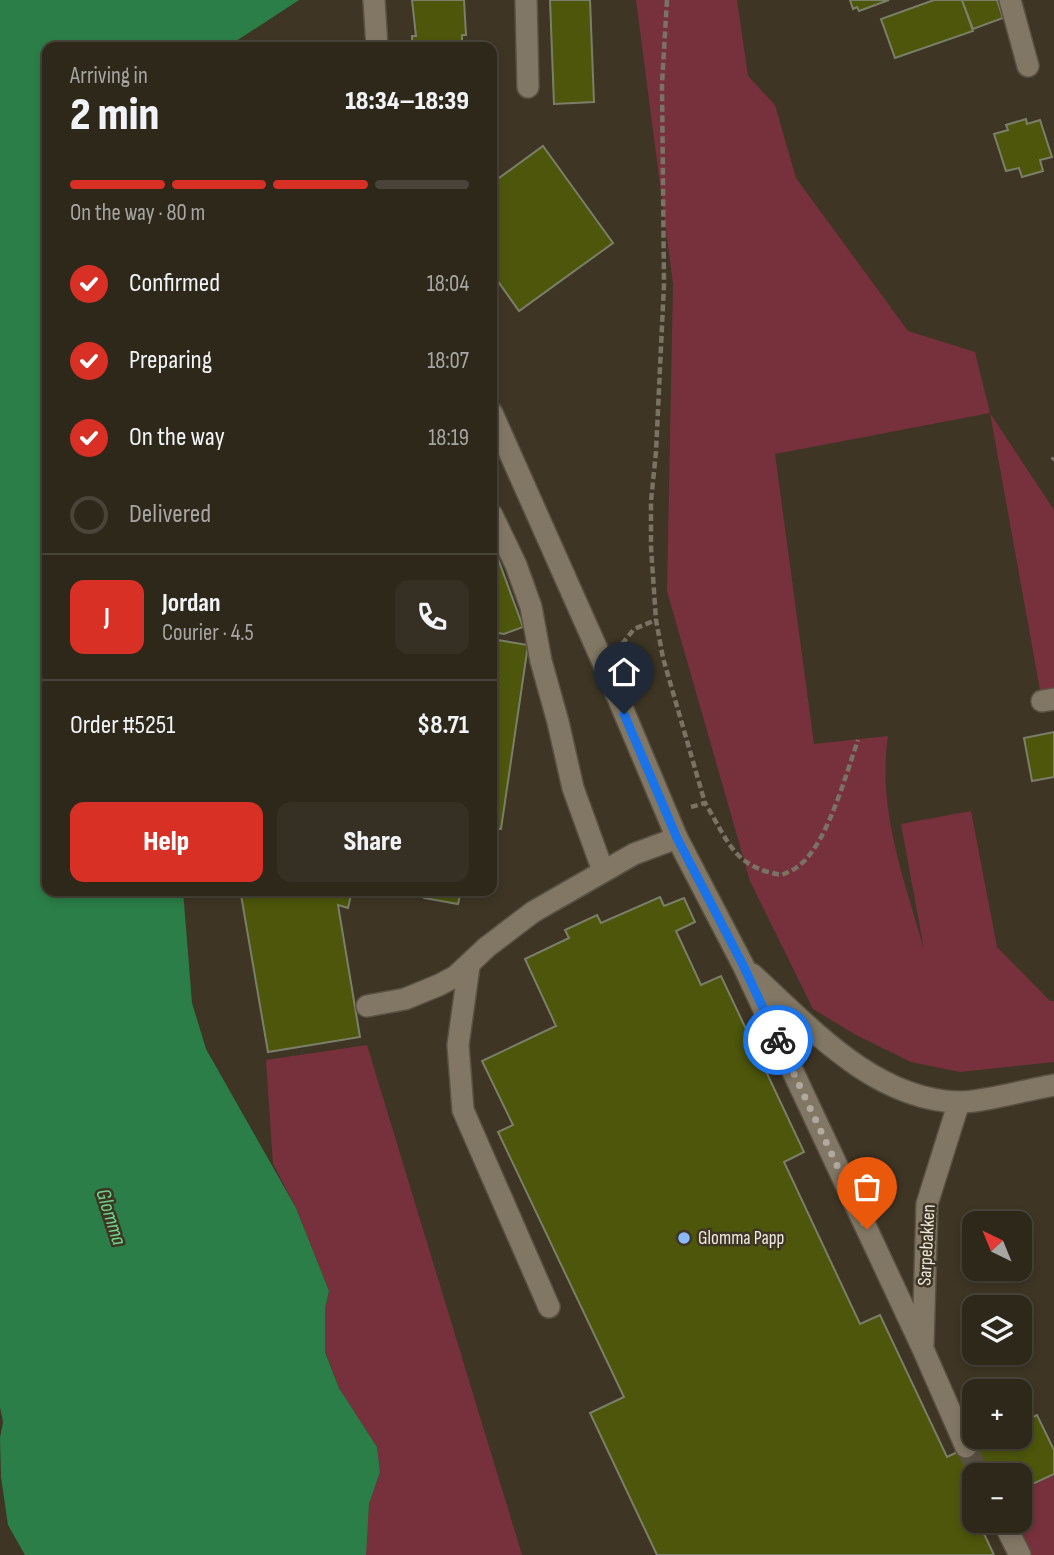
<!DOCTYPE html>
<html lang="en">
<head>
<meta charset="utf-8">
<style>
	:root { --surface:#2e281b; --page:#363024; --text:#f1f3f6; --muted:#a7a6a3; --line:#49443a; --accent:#d93025 }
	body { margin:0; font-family:"Sofia Sans Condensed",sans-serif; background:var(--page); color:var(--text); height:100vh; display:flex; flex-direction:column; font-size:26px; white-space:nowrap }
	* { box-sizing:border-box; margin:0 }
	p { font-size:23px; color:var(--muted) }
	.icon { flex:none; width:38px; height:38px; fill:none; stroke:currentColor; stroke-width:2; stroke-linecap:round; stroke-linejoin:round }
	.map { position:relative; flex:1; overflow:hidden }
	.sheet { position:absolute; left:42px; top:42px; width:455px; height:854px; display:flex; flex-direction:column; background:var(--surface); border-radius:14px; box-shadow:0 4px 10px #0003,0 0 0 2px var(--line) }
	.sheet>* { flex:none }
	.needle { width:46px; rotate:317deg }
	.tools { position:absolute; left:962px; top:1211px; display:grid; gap:14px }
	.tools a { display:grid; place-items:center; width:70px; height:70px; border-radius:14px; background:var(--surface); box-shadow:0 4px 10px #0003,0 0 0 2px var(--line); font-size:35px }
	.pin { position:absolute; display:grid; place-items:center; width:60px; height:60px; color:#fff; margin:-72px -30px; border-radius:50% 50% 50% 0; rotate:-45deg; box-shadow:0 0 7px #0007 }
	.pin .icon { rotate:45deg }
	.courier { position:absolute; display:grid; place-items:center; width:70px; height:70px; margin:-35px; border:5px solid #1a73e8; border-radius:50%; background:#fff; color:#222; box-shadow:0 2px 9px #0007 }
	.overview em { font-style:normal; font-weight:800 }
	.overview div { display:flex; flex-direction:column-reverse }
	.overview { display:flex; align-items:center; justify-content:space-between; height:119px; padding:0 28px }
	h1 { font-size:46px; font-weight:800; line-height:52px }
	.bar { display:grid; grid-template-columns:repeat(4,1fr); gap:10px 7px; align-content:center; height:84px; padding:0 28px }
	.bar i { height:9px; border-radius:5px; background:var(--line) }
	.bar .on { background:var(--accent) }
	.bar p { grid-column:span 4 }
	.line { display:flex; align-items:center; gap:18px; padding:0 28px; border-top:2px solid var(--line) }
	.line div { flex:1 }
	.round { display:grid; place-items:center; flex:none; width:74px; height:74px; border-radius:14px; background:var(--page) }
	ol { padding:0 28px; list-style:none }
	li { display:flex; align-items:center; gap:21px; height:77px }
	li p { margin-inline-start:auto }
	li .icon { padding:7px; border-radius:50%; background:var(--accent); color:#fff; stroke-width:4 }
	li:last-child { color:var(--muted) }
	li i { width:38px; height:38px; border:4px solid var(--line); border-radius:50% }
	.button { display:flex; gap:14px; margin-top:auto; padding:14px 28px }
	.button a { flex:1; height:80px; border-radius:14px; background:var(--accent); color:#fff; font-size:28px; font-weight:800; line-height:80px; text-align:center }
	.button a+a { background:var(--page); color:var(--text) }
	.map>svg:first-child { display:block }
</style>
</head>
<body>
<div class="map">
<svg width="1054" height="1555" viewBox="0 0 1054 1555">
	<rect width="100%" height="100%" fill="#3e3524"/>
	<g fill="#77313d">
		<path d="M636,0H737L748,76L775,105L796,178L908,331L975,352L990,413L1054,510V699L1042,701L990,413L775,454L814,744L888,736C877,809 904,879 924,949L901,824L971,811L997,947L1050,1001H1054V1062L960,1072L911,1062L856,1035L813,1009L750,881L667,591L673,284Z"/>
		<polygon points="367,1045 522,1555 366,1555 365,1552 369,1504 380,1472 377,1447 339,1388 325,1351 325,1309 329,1291 296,1208 273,1164 266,1060"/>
		<polygon points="1054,1474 1054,1555 1020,1555 1003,1521 1020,1521 1020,1493"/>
	</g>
	<polygon fill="#2b7e48" points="0,0 299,0 227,47 47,47 47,891 183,891 192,1003 206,1049 296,1208 329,1291 325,1309 325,1352 339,1388 377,1447 380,1472 369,1504 366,1555 25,1555 8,1525 1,1477 0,1438 3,1422 0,1407"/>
	<g fill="#4d560b" stroke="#7b7f6a" stroke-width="2">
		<polygon points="412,0 464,0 466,35 462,35 462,47 412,47 412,36 416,36"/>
		<polygon points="550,0 590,0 594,102 554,104"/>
		<polygon points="850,0 889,0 859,11 857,7 853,9"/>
		<polygon points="934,0 962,0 973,31 895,58 881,19"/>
		<polygon points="962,0 997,0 1003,18 973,29"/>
		<polygon points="1026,119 1027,124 1040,120 1052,157 1040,160 1043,171 1022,177 1019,168 1006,171 994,134 1008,130 1006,125"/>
		<polygon points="543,146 613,243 519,311 492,273 492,183"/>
		<polygon points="492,555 497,556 523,627 504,634 492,632"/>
		<polygon points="492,639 528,645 501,829 492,828"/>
		<polygon points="1054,732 1054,777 1032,781 1024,738"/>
		<polygon points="266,891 352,891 348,908 338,905 360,1037 268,1052 241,895"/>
		<polygon points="425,891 461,891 458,904 424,898"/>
		<polygon points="660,897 664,906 684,898 695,922 676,931 701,985 721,976 804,1152 784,1162 860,1324 880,1315 947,1457 990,1437 1020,1437 1020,1423 1037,1415 1054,1450 1054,1474 1020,1490 1020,1475 975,1475 975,1521 978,1521 994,1555 657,1555 590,1413 624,1397 498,1132 513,1125 482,1061 556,1026 525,959 569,938 565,930 597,915 601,923"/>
	</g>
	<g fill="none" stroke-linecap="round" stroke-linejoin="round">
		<polyline stroke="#585040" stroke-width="21" stroke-dasharray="21 10" stroke-linecap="butt" points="966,1447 980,1475"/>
		<defs>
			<g id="minor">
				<polyline points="374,0 377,47"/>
				<polyline points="526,0 528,87"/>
				<polyline points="1010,0 1028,66"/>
				<polyline points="492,413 605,667 677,838 743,965 923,1349 966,1447"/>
				<polyline points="492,515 516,565 531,607 541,661 558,722 573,788 603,871"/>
				<polyline points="1042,701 1054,699"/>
				<polyline points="469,966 458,1045 463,1110 549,1307"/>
				<path d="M752,974C810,1027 873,1099 958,1102C981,1103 1029,1089 1054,1085"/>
				<polyline points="367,1006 405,999 439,985 456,976 487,947 533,912 634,854 677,838"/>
				<polyline points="923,1344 927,1204 959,1102"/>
				<polyline points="1003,1521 1020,1555"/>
			</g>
		</defs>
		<use href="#minor" stroke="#595143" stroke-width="24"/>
		<g stroke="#7a7264" stroke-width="4.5" stroke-dasharray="7 3.5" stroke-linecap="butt">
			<polyline points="667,0 662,84 664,284 656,452 651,501 651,547 656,620 663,658 705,803"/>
			<polyline points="1052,460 1054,458"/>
			<polyline points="622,644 634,629 656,620"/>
			<path d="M691,807L705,803C729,842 733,867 782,875C788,872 796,869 801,864C828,841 846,774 858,740"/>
		</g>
		<use href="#minor" stroke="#827764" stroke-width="21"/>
	</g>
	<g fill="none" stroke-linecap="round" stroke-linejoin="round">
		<polyline stroke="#b0a99d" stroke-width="7" stroke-dasharray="0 12.6" points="778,1040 867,1229"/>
		<polyline stroke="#1a73e8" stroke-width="9" points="624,714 677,838 743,965 778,1040"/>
	</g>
	<circle fill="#8abafc" stroke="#3e3524" stroke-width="2.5" cx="684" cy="1238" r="7"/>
	<g text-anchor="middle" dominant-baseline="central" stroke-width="5" stroke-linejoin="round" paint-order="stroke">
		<g font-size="19" fill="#eee8de" stroke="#3e3524" text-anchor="start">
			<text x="698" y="1238">Glomma Papp</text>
		</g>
		<g font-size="19" fill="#eee8de" stroke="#3e3524">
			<text transform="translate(927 1245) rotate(-87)">Sarpebakken</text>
		</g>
		<g font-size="21" font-style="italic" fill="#6dd88d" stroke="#3e3524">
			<text transform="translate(111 1217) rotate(72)">Glomma</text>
		</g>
	</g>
</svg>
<div class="tools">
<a><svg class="needle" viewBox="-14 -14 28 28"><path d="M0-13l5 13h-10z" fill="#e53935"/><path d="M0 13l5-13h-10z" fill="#a7a6a3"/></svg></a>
<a><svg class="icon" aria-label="layers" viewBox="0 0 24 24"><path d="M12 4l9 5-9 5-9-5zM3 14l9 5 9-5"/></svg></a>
<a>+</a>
<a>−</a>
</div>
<div class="pin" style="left:867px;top:1229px;background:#ea580c"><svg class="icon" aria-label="bag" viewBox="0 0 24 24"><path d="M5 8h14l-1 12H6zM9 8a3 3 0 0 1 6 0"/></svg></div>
<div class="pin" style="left:624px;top:714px;background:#1f2937"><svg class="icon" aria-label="home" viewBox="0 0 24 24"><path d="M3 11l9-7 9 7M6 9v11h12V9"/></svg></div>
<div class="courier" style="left:778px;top:1040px"><svg class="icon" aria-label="bike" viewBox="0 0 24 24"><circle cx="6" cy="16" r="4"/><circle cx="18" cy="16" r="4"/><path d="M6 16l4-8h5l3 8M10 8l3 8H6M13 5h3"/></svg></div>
<section class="sheet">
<div class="overview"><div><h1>2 min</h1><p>Arriving in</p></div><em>18:34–18:39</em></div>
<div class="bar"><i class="on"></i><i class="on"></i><i class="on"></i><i></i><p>On the way · 80 m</p></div>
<ol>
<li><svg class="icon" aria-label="check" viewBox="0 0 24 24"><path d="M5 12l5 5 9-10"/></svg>Confirmed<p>18:04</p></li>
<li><svg class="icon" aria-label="check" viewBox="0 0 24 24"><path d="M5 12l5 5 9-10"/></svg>Preparing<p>18:07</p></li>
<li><svg class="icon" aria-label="check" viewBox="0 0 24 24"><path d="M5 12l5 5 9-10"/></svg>On the way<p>18:19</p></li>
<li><i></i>Delivered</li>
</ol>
<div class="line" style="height:126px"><b class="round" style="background:var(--accent);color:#fff">J</b><div><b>Jordan</b><p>Courier · 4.5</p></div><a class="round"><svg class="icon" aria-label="phone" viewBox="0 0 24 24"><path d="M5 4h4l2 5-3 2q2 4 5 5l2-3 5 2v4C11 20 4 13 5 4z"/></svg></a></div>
<div class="line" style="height:91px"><div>Order #5251</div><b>$8.71</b></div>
<div class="button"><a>Help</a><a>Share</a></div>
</section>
</div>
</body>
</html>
